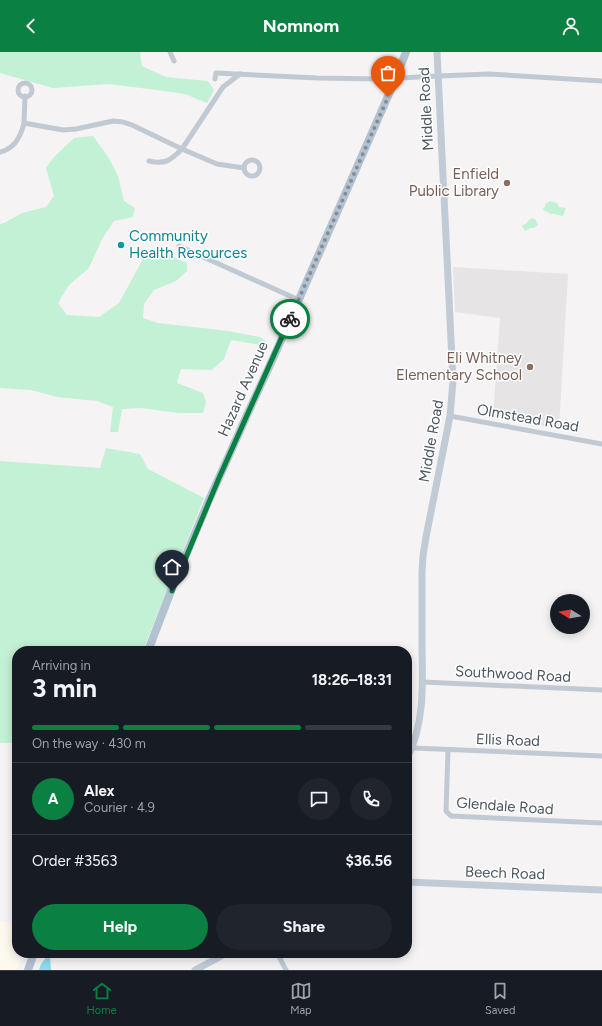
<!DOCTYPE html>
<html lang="en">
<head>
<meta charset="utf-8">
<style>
	:root { --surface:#171b24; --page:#20242c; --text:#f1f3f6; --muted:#9ea1a6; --line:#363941; --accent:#0b8043 }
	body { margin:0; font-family:Figtree,sans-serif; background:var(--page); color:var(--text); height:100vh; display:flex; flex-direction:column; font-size:15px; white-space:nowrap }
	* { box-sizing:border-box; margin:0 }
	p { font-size:13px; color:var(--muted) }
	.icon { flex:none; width:22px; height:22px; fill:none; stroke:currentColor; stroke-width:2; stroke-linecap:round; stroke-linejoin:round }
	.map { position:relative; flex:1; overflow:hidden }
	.details { position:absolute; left:12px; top:594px; width:400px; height:312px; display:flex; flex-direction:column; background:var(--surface); border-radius:16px; box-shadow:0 2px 10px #0003 }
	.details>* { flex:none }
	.needle { width:26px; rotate:281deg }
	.controls { position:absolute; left:550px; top:542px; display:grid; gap:8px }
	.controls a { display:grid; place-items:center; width:40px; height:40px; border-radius:50%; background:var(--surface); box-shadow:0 2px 10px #0003; font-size:20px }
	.pin { position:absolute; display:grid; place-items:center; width:34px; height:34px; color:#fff; margin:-41px -17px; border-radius:50% 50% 50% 0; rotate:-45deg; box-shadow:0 0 4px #0007 }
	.pin .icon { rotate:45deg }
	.courier { position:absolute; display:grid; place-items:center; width:40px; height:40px; margin:-20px; border:3px solid #0b8043; border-radius:50%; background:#fff; color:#222; box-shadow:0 1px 5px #0007 }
	.head em { font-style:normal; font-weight:700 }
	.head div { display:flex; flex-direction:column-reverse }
	.head { display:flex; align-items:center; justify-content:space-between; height:68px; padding:0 20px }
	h1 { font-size:26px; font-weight:700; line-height:30px }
	.bar { display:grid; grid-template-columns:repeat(4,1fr); gap:6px 4px; align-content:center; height:48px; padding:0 20px }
	.bar i { height:5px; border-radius:3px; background:var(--line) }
	.bar .current { background:var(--accent) }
	.bar p { grid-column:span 4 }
	.line { display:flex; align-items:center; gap:10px; padding:0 20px; border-top:1px solid var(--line) }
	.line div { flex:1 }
	.round { display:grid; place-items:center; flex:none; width:42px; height:42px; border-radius:21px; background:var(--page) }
	.cta { display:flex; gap:8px; margin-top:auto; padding:8px 20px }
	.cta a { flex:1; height:46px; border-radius:24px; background:var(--accent); color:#fff; font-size:16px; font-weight:700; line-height:46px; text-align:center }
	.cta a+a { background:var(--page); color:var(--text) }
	header { display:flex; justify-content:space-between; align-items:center; height:52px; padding:0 20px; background:var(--accent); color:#fff; font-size:18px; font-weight:700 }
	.tab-bar { display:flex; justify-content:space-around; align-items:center; height:56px; border-top:1px solid var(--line); background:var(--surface); font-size:11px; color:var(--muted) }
	.tab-bar a { display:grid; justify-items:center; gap:2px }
	.tab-bar .current { color:var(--accent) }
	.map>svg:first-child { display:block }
</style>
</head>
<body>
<header><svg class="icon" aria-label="back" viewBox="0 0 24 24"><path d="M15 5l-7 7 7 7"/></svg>Nomnom<svg class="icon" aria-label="person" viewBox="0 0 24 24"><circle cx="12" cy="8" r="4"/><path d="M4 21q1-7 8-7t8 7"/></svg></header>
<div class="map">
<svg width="602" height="918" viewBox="0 0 602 918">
	<rect width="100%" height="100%" fill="#f5f3f3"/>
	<polygon fill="#fdf9ef" points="0,869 17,873 17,901 23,901 17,918 0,918"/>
	<polygon fill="#e6e4e5" points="453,215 568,222 559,377 493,364 500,266 455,260"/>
	<g fill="#c3f1d5">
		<polygon points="0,0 140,0 142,14 166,25 208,29 214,38 207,51 185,42 157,38 108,32 53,36 0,21"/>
		<polygon points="93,84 109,106 118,124 124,149 135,156 133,165 114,169 102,187 94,205 89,216 69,233 58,251 67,263 99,265 119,251 143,207 154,196 187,211 187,219 176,229 154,238 144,252 143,266 158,271 228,279 260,285 267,290 266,294 231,288 224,307 212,318 181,317 177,331 203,341 206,350 203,361 178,361 141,356 122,357 118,380 110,380 113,355 97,349 57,345 31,338 0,336 0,172 4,171 22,161 46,155 54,144 46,116 54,105 74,86"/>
		<polygon points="550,149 557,151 559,155 566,156 563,164 554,162 550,162 546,159 544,159 543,156 545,155 545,152"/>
		<polygon points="532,166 535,167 538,173 534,176 531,176 525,179 522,174 527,171 528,169"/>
		<polygon points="106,396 140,402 148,417 204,446 144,596 84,597 81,599 17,599 17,691 0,691 0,409 100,416"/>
	</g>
	<polygon fill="#90daee" points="48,903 50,904 51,918 39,918 41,912"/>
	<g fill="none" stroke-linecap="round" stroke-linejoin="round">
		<g stroke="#c1cad2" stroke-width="5">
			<polyline points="170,0 174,9"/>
			<polyline points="215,27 216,21 317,26 380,27 438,24 489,22 602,29"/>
			<circle cx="25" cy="38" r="7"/>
			<polyline points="24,71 25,44"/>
			<path d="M0,100C14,97 21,84 24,71L63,78L76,77L113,69L123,70L132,73L182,97L217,112L244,116"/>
			<circle cx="252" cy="116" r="8"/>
			<path d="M149,109C165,113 171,108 182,97L223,35L240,22"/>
			<polyline points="179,194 299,248"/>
			<polyline points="450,364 602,392"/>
			<polyline points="423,630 602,638"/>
			<polyline points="413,696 602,704"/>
			<polyline points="448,698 446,759 451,764 602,771"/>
			<polyline points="277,901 286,918"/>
		</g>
		<g stroke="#c1cbd6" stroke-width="7">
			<path d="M407,706C424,674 423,634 422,598C422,572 422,546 422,521L423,504L426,485L450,364L453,329L437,0"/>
			<polyline points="407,830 602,838"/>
			<polyline points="195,918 227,901"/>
		</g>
		<g stroke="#b3c2d1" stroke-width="8">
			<polyline points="148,599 171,539 209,448 247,363 275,302 396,26 406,0"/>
			<polyline points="28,918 34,901"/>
		</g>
	</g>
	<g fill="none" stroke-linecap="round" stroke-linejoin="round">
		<polyline stroke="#868d94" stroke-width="4" stroke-dasharray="0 7.2" points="290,267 388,45"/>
		<polyline stroke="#0b8043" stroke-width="5" points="172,539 219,426 290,267"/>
	</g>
	<g fill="#8d6e63" stroke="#fff" stroke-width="1.5">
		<circle cx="507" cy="131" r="4"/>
		<circle cx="530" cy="315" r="4"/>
	</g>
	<circle fill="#0f9aa8" stroke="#fff" stroke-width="1.5" cx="121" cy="193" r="4"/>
	<g text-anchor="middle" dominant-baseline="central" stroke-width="3" stroke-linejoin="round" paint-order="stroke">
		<g font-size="15" fill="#4a5661" stroke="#fff">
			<text transform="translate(426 57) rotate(-93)">Middle Road</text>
			<text transform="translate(243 337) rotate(-66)">Hazard Avenue</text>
			<text transform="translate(528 366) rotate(10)">Olmstead Road</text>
			<text transform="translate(431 389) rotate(-80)">Middle Road</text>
			<text transform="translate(513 622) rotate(3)">Southwood Road</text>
			<text transform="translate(508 688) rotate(2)">Ellis Road</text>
			<text transform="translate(505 754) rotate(4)">Glendale Road</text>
			<text transform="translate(505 821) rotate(2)">Beech Road</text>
		</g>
		<g font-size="15" fill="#785e54" stroke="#fff" text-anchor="end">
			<text x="499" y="122">Enfield<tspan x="499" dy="17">Public Library</tspan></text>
			<text x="522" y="306">Eli Whitney<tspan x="522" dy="17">Elementary School</tspan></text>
		</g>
		<g font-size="15" fill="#0d838f" stroke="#fff" text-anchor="start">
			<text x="129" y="184">Community<tspan x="129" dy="17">Health Resources</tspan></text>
		</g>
	</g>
</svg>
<div class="controls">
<a><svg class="needle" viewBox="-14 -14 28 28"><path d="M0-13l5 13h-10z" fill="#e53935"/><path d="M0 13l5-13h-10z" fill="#9ea1a6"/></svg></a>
</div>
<div class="pin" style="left:388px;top:45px;background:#ea580c"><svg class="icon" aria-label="bag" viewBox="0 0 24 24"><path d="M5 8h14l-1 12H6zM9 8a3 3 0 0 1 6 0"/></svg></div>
<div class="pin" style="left:172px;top:539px;background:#1f2937"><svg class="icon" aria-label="home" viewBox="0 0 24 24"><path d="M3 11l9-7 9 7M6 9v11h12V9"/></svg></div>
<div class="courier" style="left:290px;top:267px"><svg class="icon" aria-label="bike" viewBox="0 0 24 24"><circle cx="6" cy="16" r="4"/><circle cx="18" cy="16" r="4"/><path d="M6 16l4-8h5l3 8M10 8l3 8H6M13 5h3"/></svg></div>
<section class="details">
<div class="head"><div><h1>3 min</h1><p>Arriving in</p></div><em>18:26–18:31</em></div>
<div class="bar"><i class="current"></i><i class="current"></i><i class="current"></i><i></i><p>On the way · 430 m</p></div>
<div class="line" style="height:72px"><b class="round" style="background:var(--accent);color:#fff">A</b><div><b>Alex</b><p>Courier · 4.9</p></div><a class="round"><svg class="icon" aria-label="chat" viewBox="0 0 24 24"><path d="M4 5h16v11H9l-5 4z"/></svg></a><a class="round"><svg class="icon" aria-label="phone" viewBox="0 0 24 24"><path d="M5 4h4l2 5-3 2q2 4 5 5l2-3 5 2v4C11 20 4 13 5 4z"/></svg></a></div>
<div class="line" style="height:52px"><div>Order #3563</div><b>$36.56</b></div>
<div class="cta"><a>Help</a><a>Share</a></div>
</section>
</div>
<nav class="tab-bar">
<a class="current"><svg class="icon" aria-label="home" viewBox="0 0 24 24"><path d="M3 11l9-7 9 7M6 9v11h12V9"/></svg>Home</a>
<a><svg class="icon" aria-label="map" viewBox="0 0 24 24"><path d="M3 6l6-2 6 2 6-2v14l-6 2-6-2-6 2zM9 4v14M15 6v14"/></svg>Map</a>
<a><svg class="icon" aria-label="saved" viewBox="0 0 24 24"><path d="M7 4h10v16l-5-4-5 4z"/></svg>Saved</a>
</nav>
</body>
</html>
